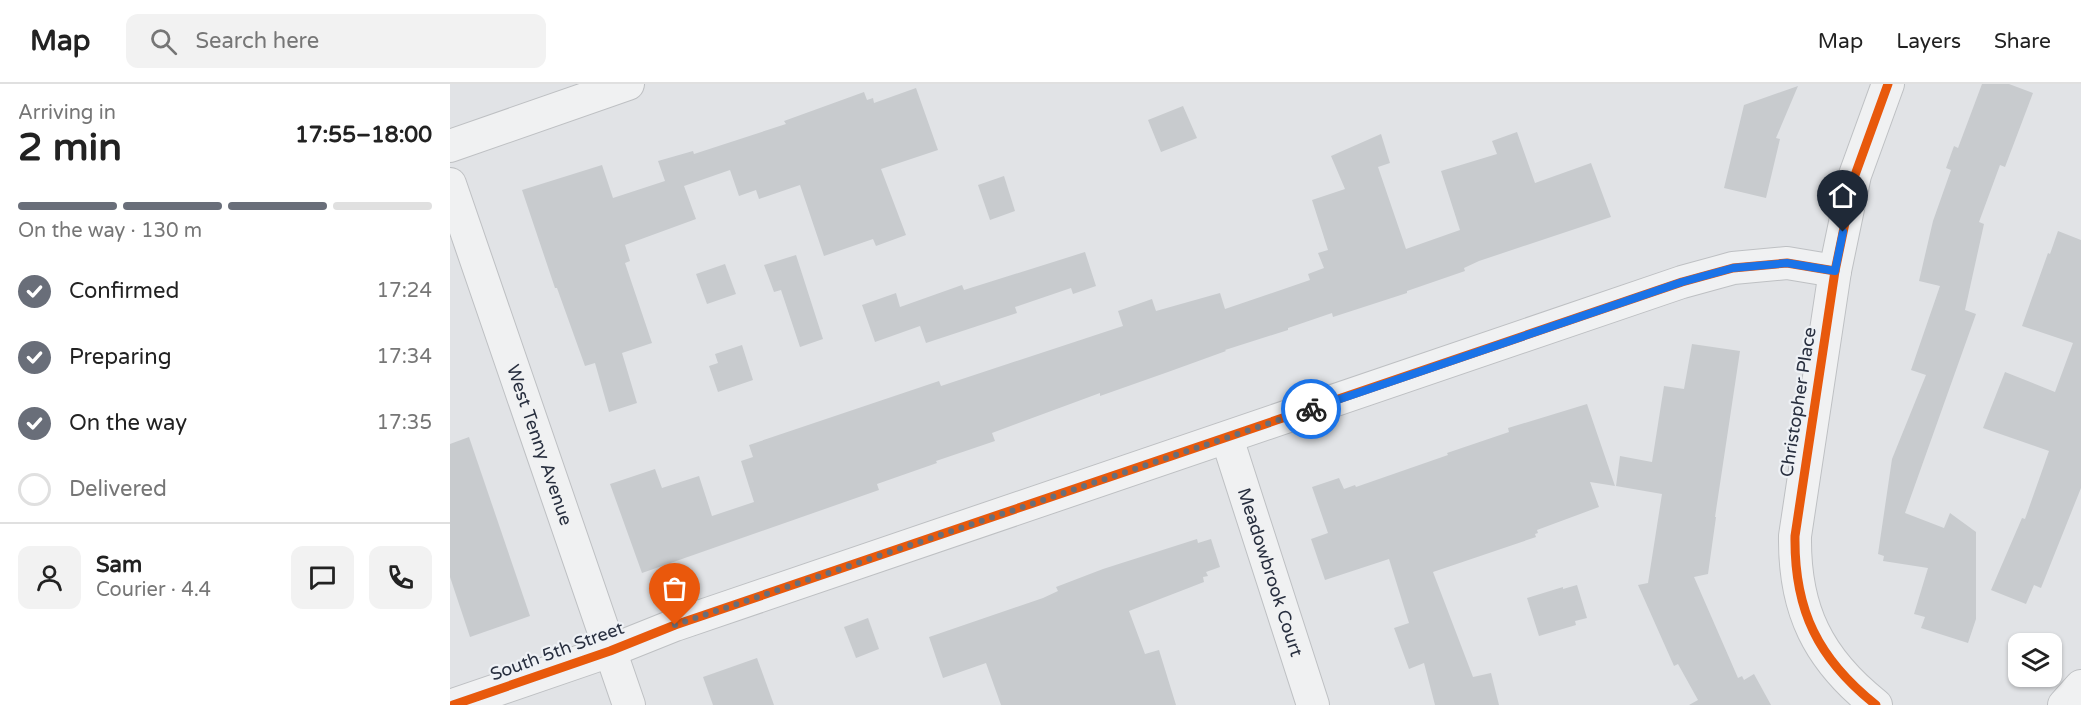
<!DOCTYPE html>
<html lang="en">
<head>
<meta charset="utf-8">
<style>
	:root { --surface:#fff; --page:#f2f2f2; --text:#222; --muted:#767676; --line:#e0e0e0; --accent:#696e79 }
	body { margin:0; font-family:"Varela Round",sans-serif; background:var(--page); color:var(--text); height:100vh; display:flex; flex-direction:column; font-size:22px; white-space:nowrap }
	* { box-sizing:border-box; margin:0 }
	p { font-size:20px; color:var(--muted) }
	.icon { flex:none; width:33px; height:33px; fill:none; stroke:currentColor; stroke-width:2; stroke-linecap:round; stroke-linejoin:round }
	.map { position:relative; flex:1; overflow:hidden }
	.details { display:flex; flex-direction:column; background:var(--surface); width:450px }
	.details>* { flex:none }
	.buttons { position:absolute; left:1558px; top:549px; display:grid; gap:12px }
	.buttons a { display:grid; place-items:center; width:54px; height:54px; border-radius:12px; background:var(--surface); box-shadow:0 2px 4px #0004; font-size:30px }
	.pin { position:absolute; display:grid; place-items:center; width:51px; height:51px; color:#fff; margin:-62px -26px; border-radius:50% 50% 50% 0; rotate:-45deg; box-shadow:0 0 6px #0007 }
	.pin .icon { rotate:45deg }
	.courier { position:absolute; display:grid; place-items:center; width:60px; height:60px; margin:-30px; border:4px solid #1a73e8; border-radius:50%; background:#fff; color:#222; box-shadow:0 2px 8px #0007 }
	.overview em { font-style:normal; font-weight:800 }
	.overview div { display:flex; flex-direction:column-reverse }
	.overview { display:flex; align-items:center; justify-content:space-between; height:102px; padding:0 18px }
	h1 { font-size:39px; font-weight:800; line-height:45px }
	.bar { display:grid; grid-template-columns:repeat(4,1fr); gap:9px 6px; align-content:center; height:72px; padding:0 18px }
	.bar i { height:8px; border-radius:4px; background:var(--line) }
	.bar .active { background:var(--accent) }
	.bar p { grid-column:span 4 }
	.line { display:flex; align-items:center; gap:15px; padding:0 18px; border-top:2px solid var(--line) }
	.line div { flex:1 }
	.round { display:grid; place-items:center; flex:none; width:63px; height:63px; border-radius:12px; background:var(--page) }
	ol { padding:0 18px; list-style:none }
	li { display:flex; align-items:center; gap:18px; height:66px }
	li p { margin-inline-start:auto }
	li .icon { padding:6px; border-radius:50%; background:var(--accent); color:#fff; stroke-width:4 }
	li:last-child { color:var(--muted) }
	li i { width:33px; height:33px; border:3px solid var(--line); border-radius:50% }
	header { display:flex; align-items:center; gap:36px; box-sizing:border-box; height:84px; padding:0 30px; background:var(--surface); border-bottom:2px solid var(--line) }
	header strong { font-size:28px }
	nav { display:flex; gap:33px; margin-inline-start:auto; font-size:21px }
	.search { width:420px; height:54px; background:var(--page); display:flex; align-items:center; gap:15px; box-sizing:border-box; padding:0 21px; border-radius:12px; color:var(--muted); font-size:22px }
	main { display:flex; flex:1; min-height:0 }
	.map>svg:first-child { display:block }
</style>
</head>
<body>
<header>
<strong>Map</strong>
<div class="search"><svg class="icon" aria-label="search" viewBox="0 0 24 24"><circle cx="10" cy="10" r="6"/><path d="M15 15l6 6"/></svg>Search here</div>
<nav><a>Map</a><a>Layers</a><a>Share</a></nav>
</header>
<main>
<section class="details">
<div class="overview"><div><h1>2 min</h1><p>Arriving in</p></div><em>17:55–18:00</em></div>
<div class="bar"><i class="active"></i><i class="active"></i><i class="active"></i><i></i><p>On the way · 130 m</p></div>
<ol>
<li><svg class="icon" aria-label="check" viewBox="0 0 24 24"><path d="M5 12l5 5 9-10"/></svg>Confirmed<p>17:24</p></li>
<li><svg class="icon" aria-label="check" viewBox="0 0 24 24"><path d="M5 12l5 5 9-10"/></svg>Preparing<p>17:34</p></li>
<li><svg class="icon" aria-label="check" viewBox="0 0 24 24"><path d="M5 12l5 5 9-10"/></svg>On the way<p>17:35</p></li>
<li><i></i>Delivered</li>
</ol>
<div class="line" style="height:108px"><a class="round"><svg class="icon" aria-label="person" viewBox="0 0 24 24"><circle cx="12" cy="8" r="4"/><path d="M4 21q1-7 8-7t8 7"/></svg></a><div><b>Sam</b><p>Courier · 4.4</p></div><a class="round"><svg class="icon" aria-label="chat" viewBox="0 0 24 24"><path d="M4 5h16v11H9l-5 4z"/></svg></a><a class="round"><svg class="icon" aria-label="phone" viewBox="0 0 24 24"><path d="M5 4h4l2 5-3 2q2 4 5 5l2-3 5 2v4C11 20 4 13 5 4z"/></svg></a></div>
</section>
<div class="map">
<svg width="1631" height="621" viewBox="0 0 1631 621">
	<rect width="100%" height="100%" fill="#e1e3e6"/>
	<g fill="#c8cbce">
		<polygon points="1532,0 1559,0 1583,9 1555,83 1550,81 1529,138 1534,140 1515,226 1526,230 1455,429 1494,444 1500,429 1526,448 1526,535 1518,559 1471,544 1475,533 1464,530 1478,484 1433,477 1434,472 1428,470 1442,375 1476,291 1461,286 1490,202 1469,197 1483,137 1501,86 1496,84 1504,62 1508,64"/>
		<polygon points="1348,2 1326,54 1330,55 1316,114 1274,104 1294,21"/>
		<polygon points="466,4 488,66 431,85 456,151 426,162 423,155 374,172 350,101 309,115 306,106 289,112 280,86 234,102 246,135 175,161 180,177 175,179 202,259 172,269 187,319 159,328 145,279 135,282 107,204 105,204 72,106 152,81 163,114 215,97 208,77 243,67 244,70 336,40 334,37 414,8 417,16 423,14 424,19"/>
		<polygon points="733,22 747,54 711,68 698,36"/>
		<polygon points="1067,48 1085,99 1141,79 1161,133 1029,177 1014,184 1015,187 957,207 957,209 883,233 882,229 838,244 838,246 775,266 776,267 718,288 650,312 650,309 542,349 545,357 486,377 487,379 427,400 429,406 192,489 160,400 205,385 212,404 249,392 262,432 304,418 291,377 303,373 299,361 489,297 491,302 673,242 668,227 702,215 706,227 770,209 775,225 860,196 858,190 874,184 868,169 878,166 862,116 895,105 881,72 931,50 940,79 928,83 956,165 1010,146 991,87 1047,70 1042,57"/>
		<polygon points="554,92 565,127 540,136 528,101"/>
		<polygon points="1608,147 1631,156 1631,404 1591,504 1584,501 1576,520 1541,506 1572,434 1575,435 1599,367 1533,344 1555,288 1605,308 1623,259 1572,242 1598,169 1600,170"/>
		<polygon points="635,168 646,202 623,210 621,204 565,223 567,229 476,259 470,242 425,258 412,221 446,209 450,223 512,201 514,206"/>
		<polygon points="346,171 373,255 350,263 331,206 324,208 314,181"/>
		<polygon points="275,180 286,210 257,220 246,190"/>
		<polygon points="1242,260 1290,267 1265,433 1266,433 1258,490 1244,493 1288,594 1292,592 1294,596 1304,590 1321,621 1239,621 1248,616 1228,580 1224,582 1188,501 1198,499 1212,410 1166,402 1170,372 1202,378 1214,302 1234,305"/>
		<polygon points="292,261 303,296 268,308 259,282 268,279 265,270"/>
		<polygon points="1137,320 1165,402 1140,398 1149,423 1087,446 1088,449 1085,450 1086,453 983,488 1023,593 1041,589 1049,621 985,621 974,579 959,585 944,544 959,539 939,475 875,496 861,455 878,449 862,403 889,394 894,405 905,401 906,403 998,371 997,369 1059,348 1058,344"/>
		<polygon points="19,353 80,532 20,553 0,493 0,360"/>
		<polygon points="747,455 748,459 761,455 770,483 756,488 758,492 753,493 754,498 679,527 695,570 709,566 726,621 551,621 536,579 493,594 479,553 593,514 608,507 606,503 653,485"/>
		<polygon points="1127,501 1137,534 1125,537 1126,541 1089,552 1077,514 1113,503 1113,505"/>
		<polygon points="418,534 429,565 406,574 394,543"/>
		<polygon points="307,574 324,621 263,621 253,593"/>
	</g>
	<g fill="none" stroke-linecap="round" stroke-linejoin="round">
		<defs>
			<g id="street">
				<polyline points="0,62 178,0"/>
				<path id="s1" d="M0,100L179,621"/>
				<path id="s2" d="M777,354L863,621"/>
				<polyline points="3,621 160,567 225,541 1232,198 1283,184 1337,179 1385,187"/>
				<path d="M1426,621C1368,575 1344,526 1345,452L1385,187L1405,91L1438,0"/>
				<polyline points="1614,621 1631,602"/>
			</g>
		</defs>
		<use href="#street" stroke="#bec0c3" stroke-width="34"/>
		<use href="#street" stroke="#f0f1f2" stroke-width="32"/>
		<defs>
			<g id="cycleway">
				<polyline points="3,621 160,567 225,541 1232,198 1283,184 1337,179 1385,187"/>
				<path d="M1426,621C1368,575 1344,526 1345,452L1385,187L1405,91L1438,0"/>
			</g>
		</defs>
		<use href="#cycleway" stroke="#eef1f5" stroke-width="13"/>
		<use href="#cycleway" stroke="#e8590c" stroke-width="9"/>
	</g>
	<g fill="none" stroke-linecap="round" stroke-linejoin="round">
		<polyline stroke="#696e79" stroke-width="6" stroke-dasharray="0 10.8" points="225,541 861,325"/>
		<polyline stroke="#1a73e8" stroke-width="8" points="861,325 1232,198 1283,184 1337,179 1385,187 1393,148"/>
	</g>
	<g text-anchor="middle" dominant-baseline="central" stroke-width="4.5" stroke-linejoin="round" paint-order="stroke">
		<g font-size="18" fill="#282f3f" stroke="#eef1f5">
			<text transform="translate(1348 318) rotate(-81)">Christopher Place</text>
			<text stroke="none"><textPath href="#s1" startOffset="276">West Tenny Avenue</textPath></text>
			<text stroke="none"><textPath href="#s2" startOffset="141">Meadowbrook Court</textPath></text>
			<text transform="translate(107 567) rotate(-20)">South 5th Street</text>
		</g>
	</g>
</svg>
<div class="buttons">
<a><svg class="icon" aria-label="layers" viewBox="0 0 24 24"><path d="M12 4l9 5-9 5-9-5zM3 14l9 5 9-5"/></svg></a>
</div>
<div class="pin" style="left:225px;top:541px;background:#ea580c"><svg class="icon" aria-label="bag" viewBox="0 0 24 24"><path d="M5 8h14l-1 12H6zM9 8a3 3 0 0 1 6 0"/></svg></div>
<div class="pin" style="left:1393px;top:148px;background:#1f2937"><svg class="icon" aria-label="home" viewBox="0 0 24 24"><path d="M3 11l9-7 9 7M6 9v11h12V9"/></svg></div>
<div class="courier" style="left:861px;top:325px"><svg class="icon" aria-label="bike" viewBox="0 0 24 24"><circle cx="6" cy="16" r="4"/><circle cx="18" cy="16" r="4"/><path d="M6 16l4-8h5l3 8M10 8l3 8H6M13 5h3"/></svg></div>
</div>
</main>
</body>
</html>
